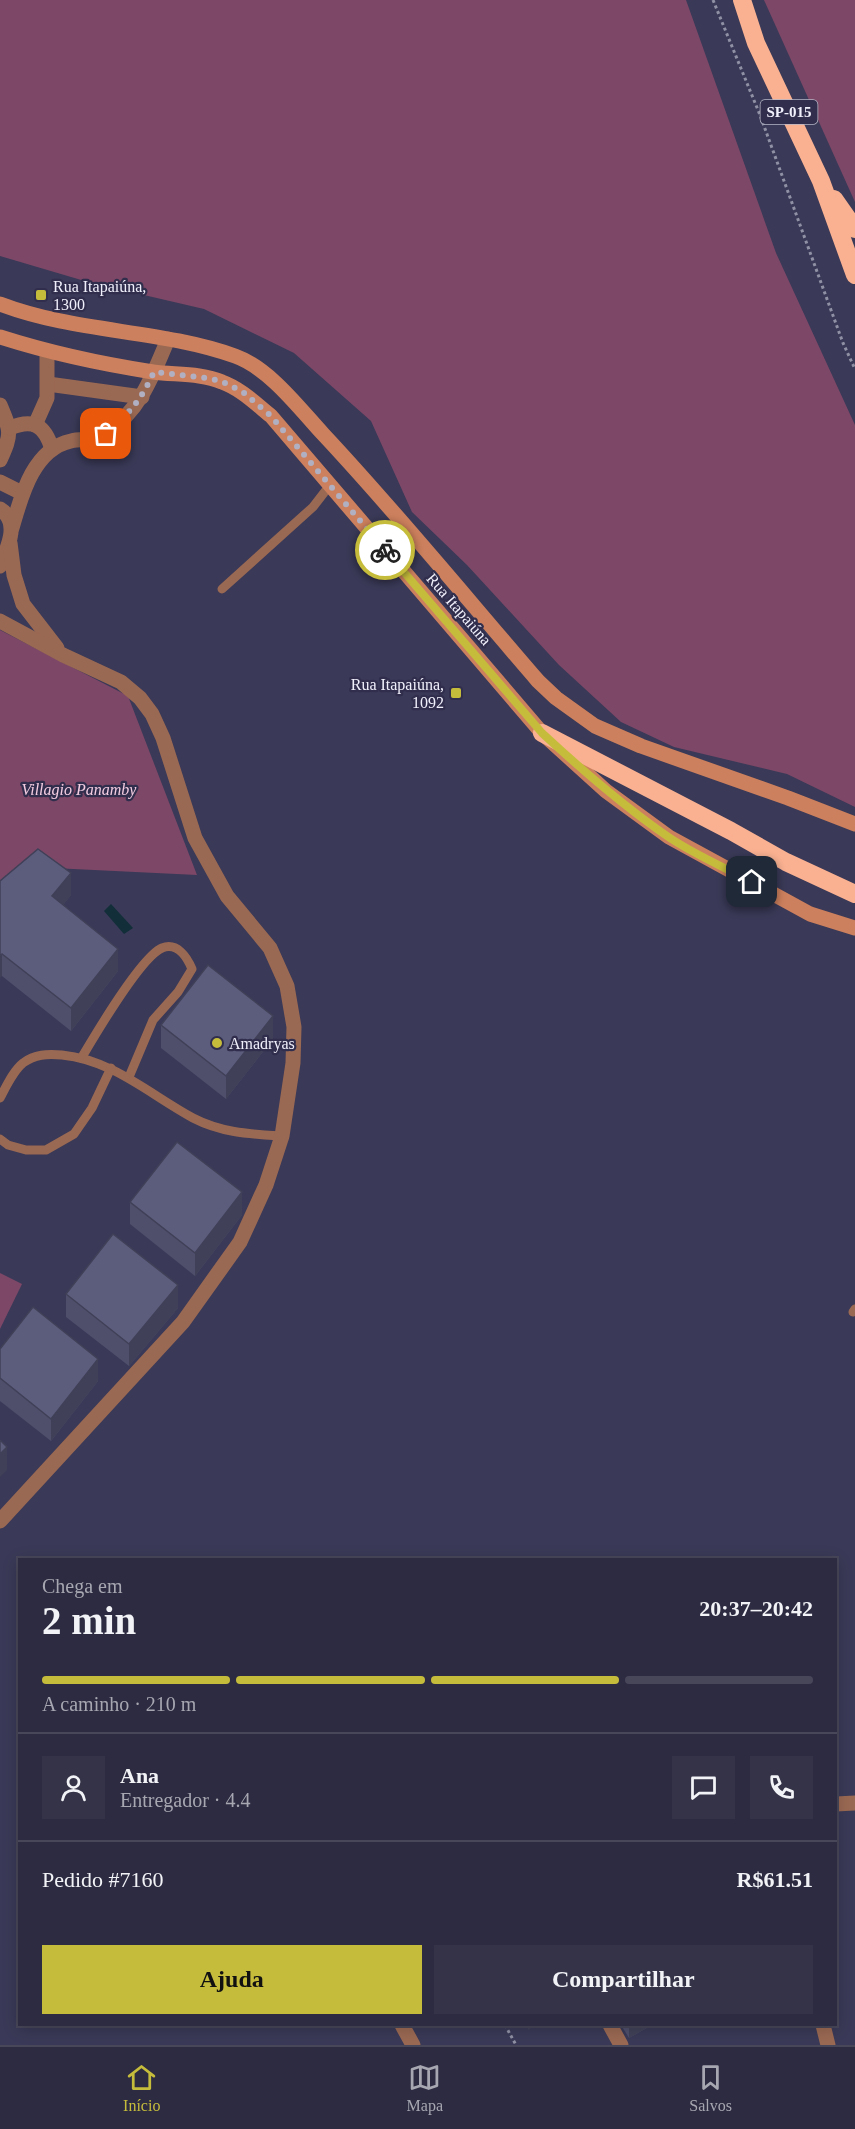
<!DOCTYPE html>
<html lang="pt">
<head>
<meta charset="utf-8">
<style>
	:root { --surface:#2c2b41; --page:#343348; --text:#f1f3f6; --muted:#a6a7b1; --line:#48475a; --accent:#c6bc3c }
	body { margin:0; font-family:"Times New Roman",serif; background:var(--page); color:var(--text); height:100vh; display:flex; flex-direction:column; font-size:22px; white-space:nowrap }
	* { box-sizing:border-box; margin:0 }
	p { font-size:20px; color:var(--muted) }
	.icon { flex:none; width:33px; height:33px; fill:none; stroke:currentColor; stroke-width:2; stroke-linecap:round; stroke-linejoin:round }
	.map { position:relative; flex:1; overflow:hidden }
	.details { position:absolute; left:18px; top:1558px; width:819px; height:468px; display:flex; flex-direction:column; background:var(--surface); border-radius:0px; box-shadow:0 3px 15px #0003,0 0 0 2px var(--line) }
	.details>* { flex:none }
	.pin { position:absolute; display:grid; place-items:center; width:51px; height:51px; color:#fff; margin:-26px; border-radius:12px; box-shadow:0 3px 9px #0006 }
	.courier { position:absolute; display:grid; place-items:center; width:60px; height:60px; margin:-30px; border:4px solid #c6bc3c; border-radius:50%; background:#fff; color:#222; box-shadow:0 2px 8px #0007 }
	.head em { font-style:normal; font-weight:700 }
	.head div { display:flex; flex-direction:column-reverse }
	.head { display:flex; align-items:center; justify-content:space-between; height:102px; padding:0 24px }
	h1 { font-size:39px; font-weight:700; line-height:45px }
	.bar { display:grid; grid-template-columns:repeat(4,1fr); gap:9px 6px; align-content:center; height:72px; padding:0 24px }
	.bar i { height:8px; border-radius:4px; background:var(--line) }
	.bar .selected { background:var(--accent) }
	.bar p { grid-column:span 4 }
	.line { display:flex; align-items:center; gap:15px; padding:0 24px; border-top:2px solid var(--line) }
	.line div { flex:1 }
	.round { display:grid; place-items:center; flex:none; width:63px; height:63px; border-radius:0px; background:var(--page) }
	.primary-button { display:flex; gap:12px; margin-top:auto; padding:12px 24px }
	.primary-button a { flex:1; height:69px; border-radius:0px; background:var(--accent); color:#111; font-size:24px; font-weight:700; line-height:69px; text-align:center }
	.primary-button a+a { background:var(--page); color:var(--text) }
	.menu { display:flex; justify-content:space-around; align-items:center; height:84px; border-top:2px solid var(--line); background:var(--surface); font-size:16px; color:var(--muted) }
	.menu a { display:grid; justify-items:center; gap:3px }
	.menu .selected { color:var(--accent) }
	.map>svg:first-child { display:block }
</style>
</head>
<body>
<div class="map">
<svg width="855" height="2045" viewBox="0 0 855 2045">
	<rect width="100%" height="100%" fill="#3a3957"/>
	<g fill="#7d4767">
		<polygon points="0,0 686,0 776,253 855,425 855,807 787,774 674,747 621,722 559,665 467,565 412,512 371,421 294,353 204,309 88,282 0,256"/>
		<polygon points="764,0 855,0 855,202"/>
		<polygon points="0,630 128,696 197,875 32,867 0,894"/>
		<polygon points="0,1273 22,1284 0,1329"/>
	</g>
	<polygon fill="#112e39" points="111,904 133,928 124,934 104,911"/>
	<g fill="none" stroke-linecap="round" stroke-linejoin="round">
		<g stroke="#9191a6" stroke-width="3" stroke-dasharray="3 3" stroke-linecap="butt">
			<polyline points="713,0 760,115 843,343 855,369"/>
			<polyline points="505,2025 516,2045"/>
		</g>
		<g stroke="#9a6953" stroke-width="9">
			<polyline points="222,589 313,507 330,485"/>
			<path d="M82,1057C95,1035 141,957 162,948C177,942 187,957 192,969L178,992L153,1020L129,1077"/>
			<path d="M0,1098C6,1087 13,1071 23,1063C35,1054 47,1054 62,1055C113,1060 149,1094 193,1118C222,1133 250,1134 282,1136"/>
			<polyline points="0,1139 8,1145 26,1150 46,1150 74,1134 92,1108 111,1068"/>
			<polyline points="853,1312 855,1309"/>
		</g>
		<g stroke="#9a6953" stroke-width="15">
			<polyline points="48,384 142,397"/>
			<path d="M0,405C11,431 12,434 0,460"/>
			<polyline points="35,425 47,398 47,352"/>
			<path d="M10,428C34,418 45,426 52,449"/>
			<polyline points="0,482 22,493"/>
			<path d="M0,509C21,522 7,549 0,566"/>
			<path d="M12,528C21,497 33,449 71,441C84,438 94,442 106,433C140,411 153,375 168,339"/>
			<polyline points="10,543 14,575 23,604 57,648"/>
			<polyline points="0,621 63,655 121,682 140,698 152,714 163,738 195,838 227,896 270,948 287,986 294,1027 293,1063 282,1136 266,1185 240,1242 183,1322 0,1521"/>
			<polyline points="836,1804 855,1803"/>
			<polyline points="402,2025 413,2045"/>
			<polyline points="610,2025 621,2045"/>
			<polyline points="823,2025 828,2045"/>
		</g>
		<g stroke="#cd805d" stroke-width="15">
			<path d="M0,304C76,333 159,329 235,356C269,368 299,408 323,434C398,514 467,599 538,681L556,698L595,726L641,746L788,798L855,824"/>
			<path d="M0,337C50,353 101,364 153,372C175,375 201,373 222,382C241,389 255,403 271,416L542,733L606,791L669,837L810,914L855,928"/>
		</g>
		<g stroke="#f9b191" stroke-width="18">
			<polyline points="742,0 756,43 821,181 855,275"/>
			<polyline points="834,199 855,229"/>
			<polyline points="542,733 731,831 786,862 855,894"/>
		</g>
	</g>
	<g fill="#4f4f6c">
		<polygon points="0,881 71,895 63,905 118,971 71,1031 2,976"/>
		<polygon points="161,1025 273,1039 226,1099 161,1048"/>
		<polygon points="130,1202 242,1215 195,1276 130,1224"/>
		<polygon points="66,1294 178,1308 129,1366 66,1317"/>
		<polygon points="0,1349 98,1381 51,1441 0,1401"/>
		<polygon points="621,2025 652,2025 629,2038"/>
	</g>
	<g fill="#404058">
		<polygon points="71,873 71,895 52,919 52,896"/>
		<polygon points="118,949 118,971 71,1031 71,1008"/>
		<polygon points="2,954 2,976 0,978 0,956"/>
		<polygon points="273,1016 273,1039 226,1099 226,1076"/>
		<polygon points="242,1192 242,1215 195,1276 195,1253"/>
		<polygon points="178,1285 178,1308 129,1366 129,1344"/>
		<polygon points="98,1359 98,1381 51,1441 51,1419"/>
		<polygon points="7,1447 7,1470 0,1477 0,1454"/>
		<polygon points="528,2025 537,2025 528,2030"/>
		<polygon points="632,2025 652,2025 629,2038 629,2027"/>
	</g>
	<g fill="#5c5c7d" stroke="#404058" stroke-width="1.5">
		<polygon points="38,849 71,873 52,896 118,949 71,1008 2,954 0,956 0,881"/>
		<polygon points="208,965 273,1016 226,1076 161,1025"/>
		<polygon points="177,1142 242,1192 195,1253 130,1202"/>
		<polygon points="113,1234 178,1285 129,1344 66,1294"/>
		<polygon points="33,1307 98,1359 51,1419 0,1378 0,1349"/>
		<polygon points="0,1440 7,1447 0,1454"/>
	</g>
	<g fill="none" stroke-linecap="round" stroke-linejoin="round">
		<path stroke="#b0b0c2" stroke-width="6" stroke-dasharray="0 10.8" d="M106,434C131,411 139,403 154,372L207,378L221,381L243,392L271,416L385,550"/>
		<path stroke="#c6bc3c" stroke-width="8" d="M385,550L542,733C582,770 622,805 667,836C693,854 724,867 752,882"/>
	</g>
	<g fill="#c6bc3c" stroke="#302e4c" stroke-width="2">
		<rect x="35" y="289" width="12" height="12" rx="3"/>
		<rect x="450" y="687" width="12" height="12" rx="3"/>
		<circle cx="217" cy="1043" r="6"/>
	</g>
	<g text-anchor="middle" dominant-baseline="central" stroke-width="4.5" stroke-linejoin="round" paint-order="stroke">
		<rect fill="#302e4c" stroke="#b6b6c7" stroke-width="1.5" x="760.5" y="100" width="57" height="24" rx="4.5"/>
		<g font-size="15" font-weight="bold" fill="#f0f0fc">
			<text x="789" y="112">SP-015</text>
		</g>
		<g font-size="16" fill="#f0f0fc" stroke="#302e4c" text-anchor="start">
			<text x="53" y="286">Rua Itapaiúna,<tspan x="53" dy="18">1300</tspan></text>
			<text x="444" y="684" text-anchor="end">Rua Itapaiúna,<tspan x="444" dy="18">1092</tspan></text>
			<text x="229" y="1043">Amadryas</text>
		</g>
		<g font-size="16" fill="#f0f0fc" stroke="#302e4c">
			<text transform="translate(459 609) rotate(49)">Rua Itapaiúna</text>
		</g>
		<g font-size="16" font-style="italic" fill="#f4cde2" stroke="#302e4c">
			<text x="79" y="789">Villagio Panamby</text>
		</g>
	</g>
</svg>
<div class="pin" style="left:106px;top:434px;background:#ea580c"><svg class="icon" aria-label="bag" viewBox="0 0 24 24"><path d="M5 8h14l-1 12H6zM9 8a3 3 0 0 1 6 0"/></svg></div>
<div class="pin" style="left:752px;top:882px;background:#1f2937"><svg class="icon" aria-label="home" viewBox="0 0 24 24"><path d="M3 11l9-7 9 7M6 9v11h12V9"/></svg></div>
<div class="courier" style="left:385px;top:550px"><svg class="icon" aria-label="bike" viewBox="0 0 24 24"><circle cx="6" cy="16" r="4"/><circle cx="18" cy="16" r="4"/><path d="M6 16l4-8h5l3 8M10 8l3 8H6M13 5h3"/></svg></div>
<section class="details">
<div class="head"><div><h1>2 min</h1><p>Chega em</p></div><em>20:37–20:42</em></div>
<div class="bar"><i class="selected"></i><i class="selected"></i><i class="selected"></i><i></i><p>A caminho · 210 m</p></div>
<div class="line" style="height:108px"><a class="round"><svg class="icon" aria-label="person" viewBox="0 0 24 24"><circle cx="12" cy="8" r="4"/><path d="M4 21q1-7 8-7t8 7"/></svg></a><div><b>Ana</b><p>Entregador · 4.4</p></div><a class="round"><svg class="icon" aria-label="chat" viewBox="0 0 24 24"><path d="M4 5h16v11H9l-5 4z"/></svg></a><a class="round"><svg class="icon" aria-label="phone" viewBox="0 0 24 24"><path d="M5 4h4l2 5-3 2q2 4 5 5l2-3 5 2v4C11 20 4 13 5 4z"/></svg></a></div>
<div class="line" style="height:78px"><div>Pedido #7160</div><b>R$61.51</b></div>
<div class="primary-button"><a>Ajuda</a><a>Compartilhar</a></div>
</section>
</div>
<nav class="menu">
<a class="selected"><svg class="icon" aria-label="home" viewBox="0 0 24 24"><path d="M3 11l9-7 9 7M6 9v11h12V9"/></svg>Início</a>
<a><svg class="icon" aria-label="map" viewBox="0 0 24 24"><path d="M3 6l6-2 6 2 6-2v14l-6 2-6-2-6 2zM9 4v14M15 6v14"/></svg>Mapa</a>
<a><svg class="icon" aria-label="saved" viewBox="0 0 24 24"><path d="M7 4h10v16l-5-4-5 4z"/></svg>Salvos</a>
</nav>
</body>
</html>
